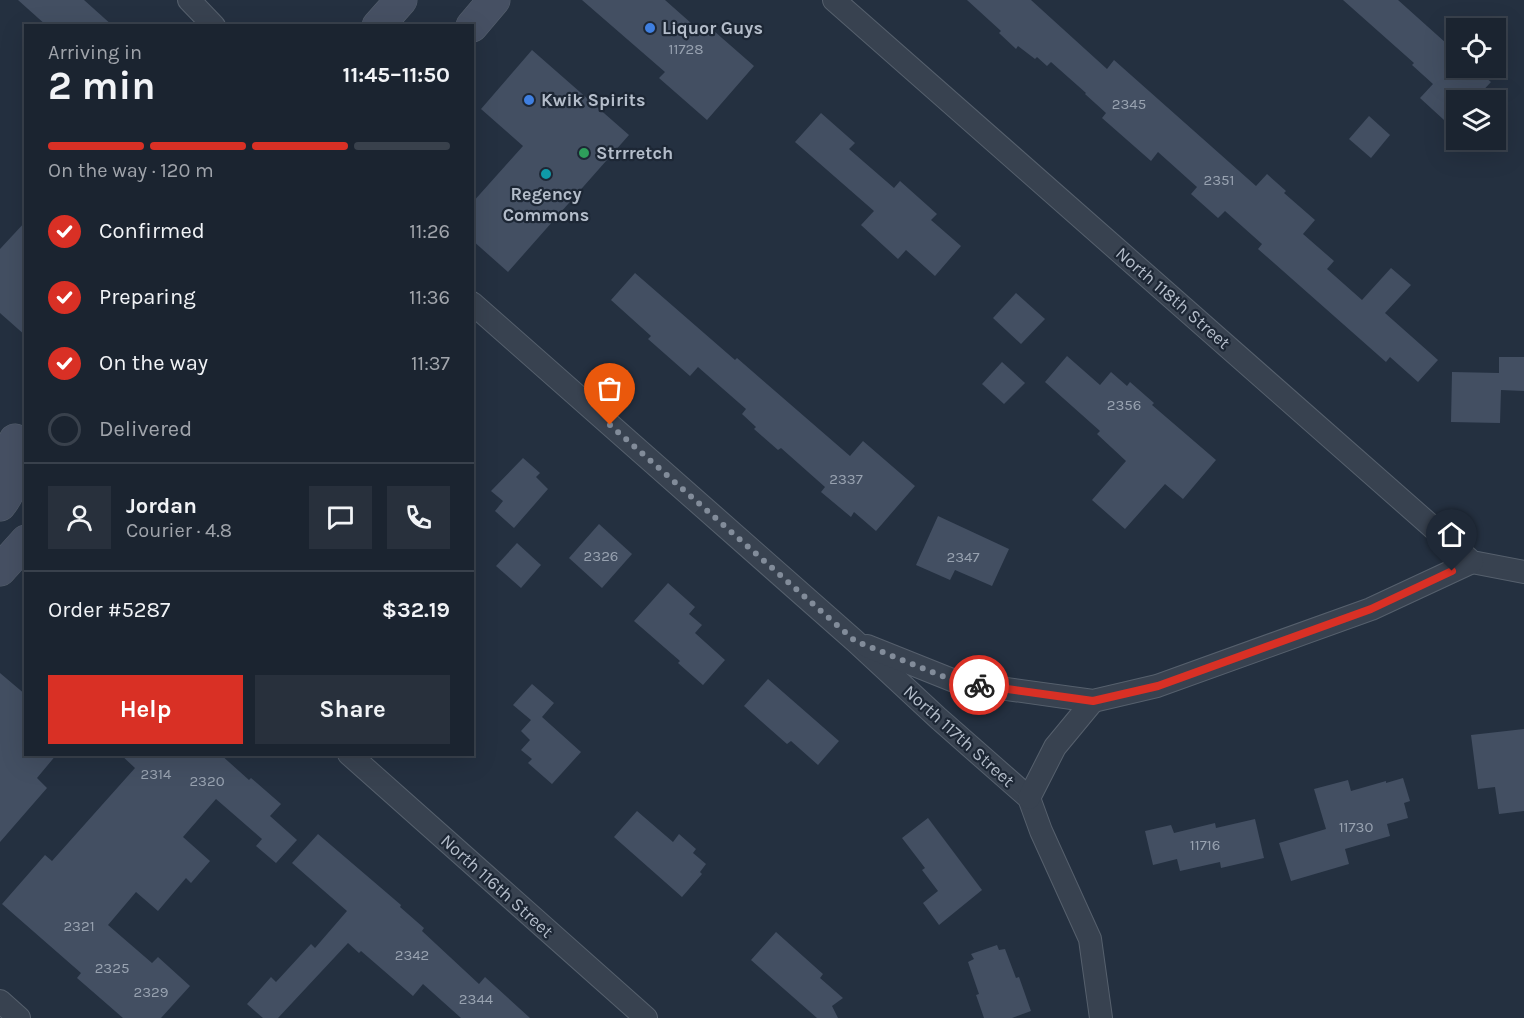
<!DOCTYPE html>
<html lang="en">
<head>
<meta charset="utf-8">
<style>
	:root { --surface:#1b2430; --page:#28303c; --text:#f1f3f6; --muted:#a0a4ab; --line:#39414c; --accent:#d93025 }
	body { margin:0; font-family:Karla,sans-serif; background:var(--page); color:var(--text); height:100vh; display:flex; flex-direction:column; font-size:22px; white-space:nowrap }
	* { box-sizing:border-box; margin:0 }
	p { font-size:20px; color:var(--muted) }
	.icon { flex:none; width:33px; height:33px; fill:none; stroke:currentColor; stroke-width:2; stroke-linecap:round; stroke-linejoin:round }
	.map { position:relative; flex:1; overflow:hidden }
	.side { position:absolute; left:24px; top:24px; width:450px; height:732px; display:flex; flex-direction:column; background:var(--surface); border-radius:0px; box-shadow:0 6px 24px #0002,0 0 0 2px var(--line) }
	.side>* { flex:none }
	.fabs { position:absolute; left:1446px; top:18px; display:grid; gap:12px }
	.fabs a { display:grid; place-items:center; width:60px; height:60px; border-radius:0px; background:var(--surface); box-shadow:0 6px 24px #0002,0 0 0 2px var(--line); font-size:30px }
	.pin { position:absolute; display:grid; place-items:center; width:51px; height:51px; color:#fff; margin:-62px -26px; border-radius:50% 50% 50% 0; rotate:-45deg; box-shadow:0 0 6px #0007 }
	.pin .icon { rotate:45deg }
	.courier { position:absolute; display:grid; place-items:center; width:60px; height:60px; margin:-30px; border:4px solid #d93025; border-radius:50%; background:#fff; color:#222; box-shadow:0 2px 8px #0007 }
	.summary em { font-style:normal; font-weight:700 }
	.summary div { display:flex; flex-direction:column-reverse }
	.summary { display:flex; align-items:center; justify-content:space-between; height:102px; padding:0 24px }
	h1 { font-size:39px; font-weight:700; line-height:45px }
	.bar { display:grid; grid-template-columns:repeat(4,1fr); gap:9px 6px; align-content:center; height:72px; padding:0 24px }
	.bar i { height:8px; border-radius:4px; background:var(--line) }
	.bar .current { background:var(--accent) }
	.bar p { grid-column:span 4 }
	.line { display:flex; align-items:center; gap:15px; padding:0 24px; border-top:2px solid var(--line) }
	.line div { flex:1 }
	.round { display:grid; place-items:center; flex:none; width:63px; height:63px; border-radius:0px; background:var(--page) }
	ol { padding:0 24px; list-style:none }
	li { display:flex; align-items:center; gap:18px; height:66px }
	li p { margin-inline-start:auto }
	li .icon { padding:6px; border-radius:50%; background:var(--accent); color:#fff; stroke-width:4 }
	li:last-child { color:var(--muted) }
	li i { width:33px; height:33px; border:3px solid var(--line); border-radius:50% }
	.button { display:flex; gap:12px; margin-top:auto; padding:12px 24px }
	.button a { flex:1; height:69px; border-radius:0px; background:var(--accent); color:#fff; font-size:24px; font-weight:700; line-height:69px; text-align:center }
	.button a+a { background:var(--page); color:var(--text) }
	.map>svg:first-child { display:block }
</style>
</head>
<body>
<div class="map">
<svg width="1524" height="1018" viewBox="0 0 1524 1018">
	<rect width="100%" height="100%" fill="#243040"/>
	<g fill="#434f62">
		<polygon points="18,0 84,0 113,26 47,26"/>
		<polygon points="582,0 665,0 700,31 706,24 754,66 707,120 659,78 665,72"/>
		<polygon points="967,0 1031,0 1107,69 1114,60 1256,186 1267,174 1286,191 1284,193 1315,220 1303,234 1334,261 1327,269 1362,300 1391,268 1411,285 1385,313 1438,360 1418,382 1390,357 1386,362 1258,249 1262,244 1225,211 1218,218 1191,194 1197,187 1158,152 1151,161 1102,118 1106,113 1085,94 1086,93 1051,62 1047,66 1037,57 1035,59 1018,46 1016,49 999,33 1001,31"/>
		<polygon points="1343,0 1398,0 1456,52 1456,68 1474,68 1491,82 1474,100 1456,100 1456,131 1420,98 1433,84 1412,65 1414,63"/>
		<polygon points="532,50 629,135 508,272 472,240 472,203 523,146 481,109"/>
		<polygon points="821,113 855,143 849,149 894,188 900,181 937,214 931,220 961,246 935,276 906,250 898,259 861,225 874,211 795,142"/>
		<polygon points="1369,116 1390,135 1371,158 1349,139"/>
		<polygon points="26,221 26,336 0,313 0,249"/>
		<polygon points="635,273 735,360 737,358 850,456 863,441 915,486 876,531 854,512 851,517 821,492 825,487 781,448 778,450 754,429 756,427 742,414 746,409 698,367 690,376 648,339 651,336 611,300"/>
		<polygon points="1016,293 1045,319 1021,344 993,318"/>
		<polygon points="1067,356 1100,385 1111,372 1127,386 1130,382 1154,403 1152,405 1216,460 1183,499 1165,484 1125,529 1092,500 1126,461 1097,434 1100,431 1045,382"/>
		<polygon points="1499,357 1524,357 1524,391 1501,390 1500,423 1451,422 1452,372 1499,373"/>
		<polygon points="1002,362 1025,383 1004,404 982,384"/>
		<polygon points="523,458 540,473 536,477 548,489 514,528 495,511 503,501 491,491"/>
		<polygon points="938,516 1009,549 992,586 955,570 950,580 916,565"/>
		<polygon points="599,524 632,554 602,588 569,558"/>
		<polygon points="517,543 541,565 521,588 496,566"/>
		<polygon points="668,583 695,607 689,614 702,625 695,633 725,660 703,685 678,663 680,661 634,621"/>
		<polygon points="0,673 26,695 26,754 57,754 37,778 47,788 0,842"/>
		<polygon points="768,679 839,741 818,765 791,741 787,744 744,706"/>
		<polygon points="532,684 554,703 542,717 581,752 552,784 528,763 532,759 521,750 530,740 521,731 531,720 513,705"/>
		<polygon points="1524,729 1524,811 1499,814 1495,787 1478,789 1471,735"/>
		<polygon points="120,754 220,754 249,780 251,778 281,804 270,816 297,840 276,863 256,846 262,839 216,799 183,837 210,861 191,883 186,878 158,911 136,892 108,925 152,963 158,957 190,986 161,1018 123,1018 77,978 81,973 2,904 45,855 52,861 135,768"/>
		<polygon points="1403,778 1410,801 1404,803 1408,818 1387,824 1390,836 1345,849 1349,864 1291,881 1279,843 1326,829 1314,789 1348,780 1351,791 1386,781 1386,783"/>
		<polygon points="637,811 673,842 679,834 696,849 693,853 706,864 700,872 702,874 682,897 614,837"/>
		<polygon points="928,818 982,890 939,925 923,903 938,891 922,870 925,868 902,838"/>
		<polygon points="1255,819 1264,858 1221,868 1220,862 1180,871 1177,859 1153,865 1145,831 1171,825 1174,833 1215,823 1216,828"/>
		<polygon points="318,834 401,905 400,907 424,928 422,931 479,984 485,977 530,1018 461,1018 423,984 413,996 361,951 359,953 348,943 278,1018 263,1018 247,1004 271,977 276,982 311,944 315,948 347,911 292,863"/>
		<polygon points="776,932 823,974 820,978 843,998 832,1006 838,1018 817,1018 751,960"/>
		<polygon points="997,945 999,950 1005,949 1016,978 1019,977 1031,1011 1012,1018 984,1018 976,995 979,994 968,962 974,959 971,954"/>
	</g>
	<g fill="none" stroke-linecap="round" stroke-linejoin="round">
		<defs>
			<g id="minor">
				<polyline points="189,0 214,26"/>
				<polyline points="834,0 1472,562 1524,572"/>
				<polyline points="472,303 855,641 938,718 1029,798 1041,831 1090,939 1101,1018"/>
				<polyline points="867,646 957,682 1093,701 1157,686 1371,609 1472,562"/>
				<polyline points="349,754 646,1018"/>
				<polyline points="1029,798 1055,747 1093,701"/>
				<polyline points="0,1001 19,1018"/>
			</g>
			<g id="secondary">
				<polyline points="378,26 401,0"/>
				<polyline points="472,26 494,0"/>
				<path d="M0,505C16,486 14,464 15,440"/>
				<polyline points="0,570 26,541"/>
			</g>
		</defs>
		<use href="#minor" stroke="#56606d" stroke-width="24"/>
		<use href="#secondary" stroke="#56606d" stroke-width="33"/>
		<use href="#minor" stroke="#384250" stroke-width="22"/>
		<use href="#secondary" stroke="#465063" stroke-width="32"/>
	</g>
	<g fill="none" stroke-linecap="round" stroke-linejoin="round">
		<polyline stroke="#828c9a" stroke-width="6" stroke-dasharray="0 10.8" points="610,425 855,641 957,682 979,685"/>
		<polyline stroke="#d93025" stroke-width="8" points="979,685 1093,701 1158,686 1371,609 1452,571"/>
	</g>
	<g fill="#3f7fe0" stroke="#1d2735" stroke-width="2">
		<circle cx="650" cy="28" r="6"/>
		<circle cx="529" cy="100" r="6"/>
	</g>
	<circle fill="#2e9e5b" stroke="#1d2735" stroke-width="2" cx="584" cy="153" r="6"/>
	<circle fill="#0f9aa8" stroke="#1d2735" stroke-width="2" cx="546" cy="174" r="6"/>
	<g text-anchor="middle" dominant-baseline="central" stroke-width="4.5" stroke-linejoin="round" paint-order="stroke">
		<g font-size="15" fill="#98a2b0">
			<text x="686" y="49">11728</text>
			<text x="1129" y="104">2345</text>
			<text x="1219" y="180">2351</text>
			<text x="1124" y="405">2356</text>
			<text x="846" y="479">2337</text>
			<text x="601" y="556">2326</text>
			<text x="963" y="557">2347</text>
			<text x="156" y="774">2314</text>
			<text x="207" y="781">2320</text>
			<text x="1356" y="827">11730</text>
			<text x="1205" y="845">11716</text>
			<text x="79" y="926">2321</text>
			<text x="412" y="955">2342</text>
			<text x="112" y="968">2325</text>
			<text x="151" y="992">2329</text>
			<text x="476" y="999">2344</text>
		</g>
		<g font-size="18" font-weight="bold" fill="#b4bdca" stroke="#1d2735" text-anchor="start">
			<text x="662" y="28">Liquor Guys</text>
			<text x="541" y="100">Kwik Spirits</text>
			<text x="596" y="153">Strrretch</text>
			<text x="546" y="194" text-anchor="middle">Regency<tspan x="546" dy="21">Commons</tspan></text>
		</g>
		<g font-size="18" fill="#b4bdca" stroke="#1d2735">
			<text transform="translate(1173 298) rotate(41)">North 118th Street</text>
			<text transform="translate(959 736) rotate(42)">North 117th Street</text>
			<text transform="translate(497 886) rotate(42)">North 116th Street</text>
		</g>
	</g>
</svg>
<div class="fabs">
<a><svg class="icon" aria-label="locate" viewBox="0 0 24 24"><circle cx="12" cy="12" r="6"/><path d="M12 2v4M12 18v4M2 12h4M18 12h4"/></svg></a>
<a><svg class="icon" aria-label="layers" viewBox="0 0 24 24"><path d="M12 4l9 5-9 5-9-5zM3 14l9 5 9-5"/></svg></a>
</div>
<div class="pin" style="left:610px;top:425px;background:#ea580c"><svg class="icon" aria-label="bag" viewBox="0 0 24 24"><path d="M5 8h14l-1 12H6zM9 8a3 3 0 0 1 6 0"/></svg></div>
<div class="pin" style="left:1452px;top:571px;background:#1f2937"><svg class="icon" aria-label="home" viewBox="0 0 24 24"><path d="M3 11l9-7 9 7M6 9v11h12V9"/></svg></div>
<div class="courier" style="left:979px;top:685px"><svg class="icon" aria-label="bike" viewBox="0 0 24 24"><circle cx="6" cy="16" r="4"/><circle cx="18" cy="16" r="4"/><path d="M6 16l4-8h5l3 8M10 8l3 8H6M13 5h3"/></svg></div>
<section class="side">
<div class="summary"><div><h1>2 min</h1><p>Arriving in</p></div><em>11:45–11:50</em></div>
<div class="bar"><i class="current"></i><i class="current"></i><i class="current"></i><i></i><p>On the way · 120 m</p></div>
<ol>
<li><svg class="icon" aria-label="check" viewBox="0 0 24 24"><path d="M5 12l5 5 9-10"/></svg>Confirmed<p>11:26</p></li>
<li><svg class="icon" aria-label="check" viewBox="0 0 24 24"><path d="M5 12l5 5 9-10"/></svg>Preparing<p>11:36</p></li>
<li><svg class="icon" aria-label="check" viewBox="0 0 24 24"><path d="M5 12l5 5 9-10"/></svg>On the way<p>11:37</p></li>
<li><i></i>Delivered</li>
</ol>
<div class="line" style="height:108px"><a class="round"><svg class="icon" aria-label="person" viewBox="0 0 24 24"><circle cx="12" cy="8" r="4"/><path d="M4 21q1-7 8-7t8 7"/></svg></a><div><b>Jordan</b><p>Courier · 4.8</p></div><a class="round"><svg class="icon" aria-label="chat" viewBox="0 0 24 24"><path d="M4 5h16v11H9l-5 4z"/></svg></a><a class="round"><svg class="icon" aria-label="phone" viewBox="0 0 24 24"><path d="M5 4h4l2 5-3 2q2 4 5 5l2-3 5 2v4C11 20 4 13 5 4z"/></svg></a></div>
<div class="line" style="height:78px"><div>Order #5287</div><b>$32.19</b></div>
<div class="button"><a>Help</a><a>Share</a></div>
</section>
</div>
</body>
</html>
